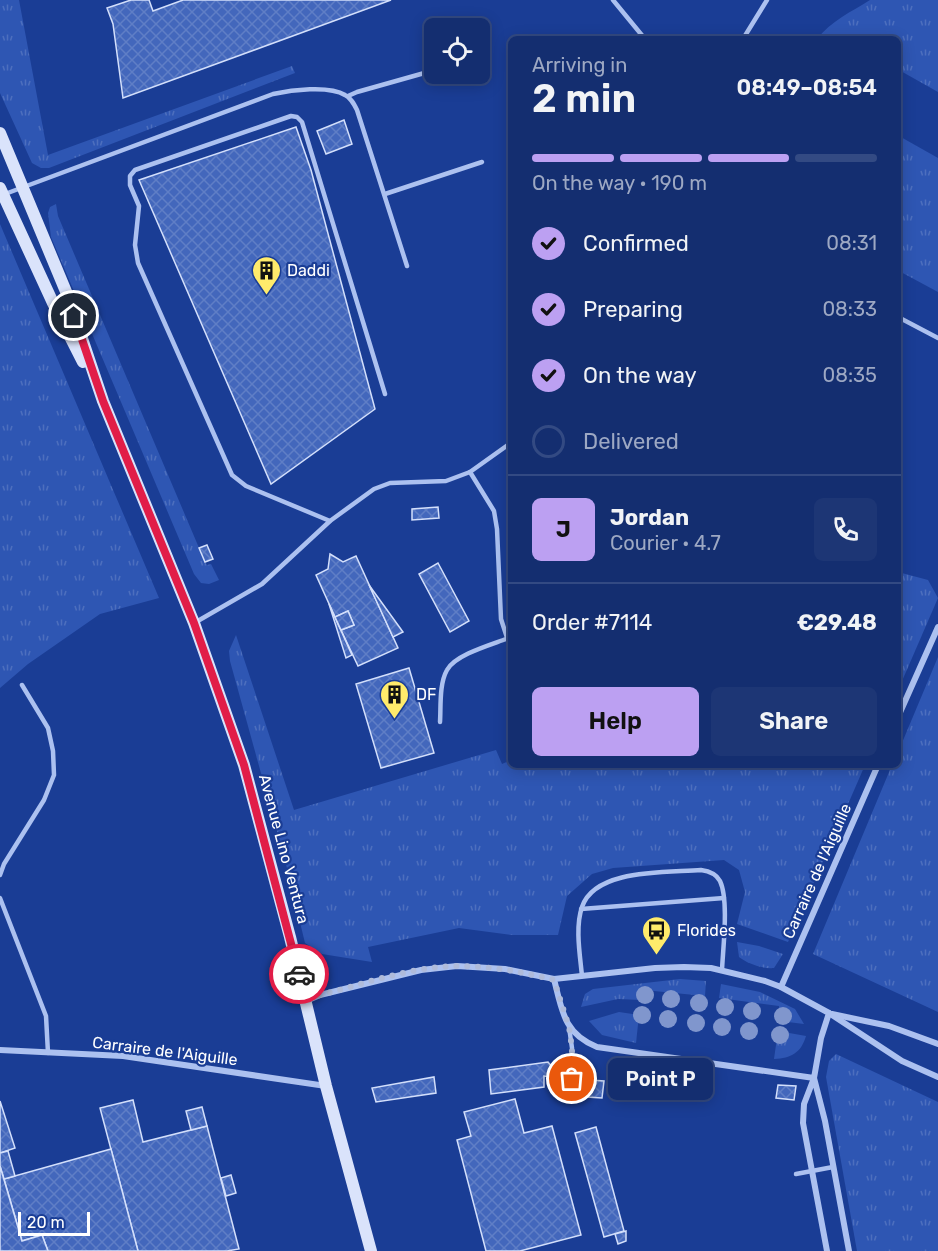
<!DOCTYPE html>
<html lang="en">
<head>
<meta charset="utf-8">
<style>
	:root { --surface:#142e70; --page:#1d3675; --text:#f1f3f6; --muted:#9da8c3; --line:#334a83; --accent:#bca0f2 }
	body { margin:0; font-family:Rubik,sans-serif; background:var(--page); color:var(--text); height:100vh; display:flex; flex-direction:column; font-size:22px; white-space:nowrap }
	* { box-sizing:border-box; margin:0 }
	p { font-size:20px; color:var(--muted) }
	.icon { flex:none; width:33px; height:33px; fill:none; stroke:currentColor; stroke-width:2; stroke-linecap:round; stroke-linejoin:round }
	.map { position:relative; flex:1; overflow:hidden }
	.drawer { position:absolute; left:508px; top:36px; width:393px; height:732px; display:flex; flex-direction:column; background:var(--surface); border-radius:9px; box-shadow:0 3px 15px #0003,0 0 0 2px var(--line) }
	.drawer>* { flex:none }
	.tools { position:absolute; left:424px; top:18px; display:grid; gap:12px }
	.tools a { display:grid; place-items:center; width:66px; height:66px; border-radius:9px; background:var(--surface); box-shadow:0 3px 15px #0003,0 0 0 2px var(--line); font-size:30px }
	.scale { position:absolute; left:18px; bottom:15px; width:72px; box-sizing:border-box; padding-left:6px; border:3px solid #fff; border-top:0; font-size:16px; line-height:21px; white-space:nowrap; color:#fff; -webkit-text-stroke:4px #1a3d95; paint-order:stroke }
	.pin { position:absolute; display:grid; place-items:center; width:51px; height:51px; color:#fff; margin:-26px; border:3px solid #fff; border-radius:50%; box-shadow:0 2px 6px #0007 }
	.courier { position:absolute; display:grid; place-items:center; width:60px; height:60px; margin:-30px; border:4px solid #e11d48; border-radius:50%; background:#fff; color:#222; box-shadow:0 2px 8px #0007 }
	.bubble { position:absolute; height:42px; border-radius:9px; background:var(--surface); box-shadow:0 3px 15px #0003,0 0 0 2px var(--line); font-size:20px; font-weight:600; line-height:42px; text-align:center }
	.overview em { font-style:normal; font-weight:600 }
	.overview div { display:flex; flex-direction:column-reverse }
	.overview { display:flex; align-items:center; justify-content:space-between; height:102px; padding:0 24px }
	h1 { font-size:39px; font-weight:600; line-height:45px }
	.bar { display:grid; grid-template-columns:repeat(4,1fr); gap:9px 6px; align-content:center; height:72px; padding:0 24px }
	.bar i { height:8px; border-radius:4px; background:var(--line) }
	.bar .selected { background:var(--accent) }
	.bar p { grid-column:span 4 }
	.line { display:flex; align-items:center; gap:15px; padding:0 24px; border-top:2px solid var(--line) }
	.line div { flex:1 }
	.round { display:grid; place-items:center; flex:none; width:63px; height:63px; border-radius:9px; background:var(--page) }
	ol { padding:0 24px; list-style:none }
	li { display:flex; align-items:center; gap:18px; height:66px }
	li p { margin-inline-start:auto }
	li .icon { padding:6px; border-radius:50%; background:var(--accent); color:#111; stroke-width:4 }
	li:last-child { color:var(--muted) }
	li i { width:33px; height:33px; border:3px solid var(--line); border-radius:50% }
	.primary-button { display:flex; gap:12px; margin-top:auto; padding:12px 24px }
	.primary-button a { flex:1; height:69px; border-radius:9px; background:var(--accent); color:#111; font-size:24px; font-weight:600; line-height:69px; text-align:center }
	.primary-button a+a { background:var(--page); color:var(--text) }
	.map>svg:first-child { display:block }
</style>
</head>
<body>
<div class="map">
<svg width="938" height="1251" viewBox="0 0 938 1251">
	<defs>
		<pattern id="grass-tufts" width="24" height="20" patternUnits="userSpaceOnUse" patternTransform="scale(1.5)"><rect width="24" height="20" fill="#2e56b3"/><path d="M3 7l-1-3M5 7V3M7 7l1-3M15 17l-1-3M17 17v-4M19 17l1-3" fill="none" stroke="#4d6fbe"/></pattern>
		<pattern id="building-cross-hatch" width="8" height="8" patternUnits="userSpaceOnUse" patternTransform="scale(1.5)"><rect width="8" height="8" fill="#4367bc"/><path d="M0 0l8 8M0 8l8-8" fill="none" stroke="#5f7ec6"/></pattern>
	</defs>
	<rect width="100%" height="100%" fill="#1a3d95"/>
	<g fill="url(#grass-tufts)">
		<polygon points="0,0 19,0 48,155 292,66 295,73 49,168 41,168 32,163 0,93"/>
		<path d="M870,0H938V92L899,70L898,39H817C831,21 851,12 870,0Z"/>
		<polygon points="899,136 938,158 938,292 899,271"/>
		<polygon points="56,204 58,216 205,562 207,565 211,564 219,580 209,584 201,583 194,574 51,237 48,213 50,207"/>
		<polygon points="0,224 159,598 100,614 28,664 0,688"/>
		<polygon points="898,572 928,580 938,598 899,688"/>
		<polygon points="236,635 294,810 496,750 502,764 511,760 512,765 865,765 788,942 737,924 745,892 739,870 724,860 613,868 592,874 567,896 558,935 511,935 459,928 368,947 372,962 322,954 305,943 285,860 230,661 229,651"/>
		<polygon points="938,657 938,1012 813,954 892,765 898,765 899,750"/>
		<path d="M737,942L759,946L783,954L774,968C763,969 748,964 739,957Z"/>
		<polygon points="680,979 706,981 705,996 644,990 641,1000 618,999 581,1007 585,994 593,989"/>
		<polygon points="721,984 760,992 795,1009 804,1024 780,1021 779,1006 719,998"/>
		<polygon points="619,1012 639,1015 636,1043 602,1035 589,1021"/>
		<path d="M778,1031L806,1036C801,1053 791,1058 774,1059Z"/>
		<polygon points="836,1054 938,1102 938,1251 857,1251 826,1077 829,1061"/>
	</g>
	<g fill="url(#building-cross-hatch)" stroke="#d3dffb" stroke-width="1.5">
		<polygon points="131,0 149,0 153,11 183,0 391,0 123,98 113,24 107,8"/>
		<polygon points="344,120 352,144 326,154 317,131"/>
		<polygon points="296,127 311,170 375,409 271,484 139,180"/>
		<polygon points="438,507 439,518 412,520 412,509"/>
		<polygon points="207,545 213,559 205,562 199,548"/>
		<polygon points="330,554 343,562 356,556 398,648 358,666 341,630 354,625 348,611 335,617 316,575 328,569"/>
		<polygon points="438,563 469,621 450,632 419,574"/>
		<polygon points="369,585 403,632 393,637"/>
		<polygon points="329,604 352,655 346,658"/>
		<polygon points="348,611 354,625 341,630 335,617"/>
		<polygon points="409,668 434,753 381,768 356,684"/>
		<polygon points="548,1062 561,1078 544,1076 544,1087 491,1094 489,1070"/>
		<polygon points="434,1077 436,1093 376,1102 372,1088"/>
		<polygon points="590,1080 604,1081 602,1098 587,1097"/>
		<polygon points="778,1085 796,1086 794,1100 776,1098"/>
		<polygon points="515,1099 524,1133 552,1126 581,1235 520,1251 486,1251 457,1140 471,1136 464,1112"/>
		<polygon points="133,1100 143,1142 207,1126 239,1249 227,1251 138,1251 100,1108"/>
		<polygon points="0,1101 15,1148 0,1153"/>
		<polygon points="202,1107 207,1126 191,1130 186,1111"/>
		<polygon points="596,1127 624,1231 604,1237 575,1133"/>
		<polygon points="111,1149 138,1251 48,1251 42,1235 22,1241 4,1179"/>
		<polygon points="8,1151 15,1176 4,1179 0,1166 0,1153"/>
		<polygon points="0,1166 22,1241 42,1235 48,1251 0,1251"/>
		<polygon points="231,1175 236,1193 226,1196 221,1178"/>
		<polygon points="626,1231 626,1241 618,1244 615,1234"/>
	</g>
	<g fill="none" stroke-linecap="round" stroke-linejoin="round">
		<g stroke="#acc1f0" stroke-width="4.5">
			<polyline points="613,0 645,39"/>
			<polyline points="743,39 767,0"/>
			<polyline points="348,96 357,92 435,70"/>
			<path d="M5,194L273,94C291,90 329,85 345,95C351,98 354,104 357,110L407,266"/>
			<polyline points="385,194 482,162"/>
			<polyline points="898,317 938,338"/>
			<polyline points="470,472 494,511 497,529 501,619 512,653"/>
			<polyline points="330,521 246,486 232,475 138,263 135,245 139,206 130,185 130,176 135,170 291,116 297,117 302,122 385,394"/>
			<polyline points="196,622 262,584 330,521 374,489 390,483 446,481 470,472 512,442"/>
			<path d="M440,722C441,707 439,684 447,670C455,655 490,645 506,639"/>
			<polyline points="0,875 4,864 44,800 54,775 53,751 48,728 22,685"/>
			<polyline points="0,898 46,1016 48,1053"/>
			<polyline points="581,909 724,898"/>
			<path d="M582,976C580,955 575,927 582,907C595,868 668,873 701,870C708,871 716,873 720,881C729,900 723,948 722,970"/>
			<polyline points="569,1027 572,1048 572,1079"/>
			<polyline points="796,1174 833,1167"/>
		</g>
		<g stroke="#acc1f0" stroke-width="6">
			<polyline points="898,717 938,627"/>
			<polyline points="781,987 878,765"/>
			<path d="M306,1001L320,995L421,970L457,966L505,969L554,979L655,968L684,967L711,968L765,981L781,987L829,1013L821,1038L814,1078L597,1047C564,1034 562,1011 554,979"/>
			<polyline points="829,1013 902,1061 938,1077"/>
			<polyline points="832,1014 889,1026 938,1044"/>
			<polyline points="0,1050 123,1056 326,1086"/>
			<polyline points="827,1251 803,1123 804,1104 814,1078 825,1121 849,1251"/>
		</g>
		<g stroke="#dae3fb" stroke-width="12">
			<polyline points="0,133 67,294 103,401 194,623 244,765 290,937 326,1086 371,1251"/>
			<polyline points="0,188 53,303 83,362"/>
		</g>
	</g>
	<g fill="#8096cd">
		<circle cx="645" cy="995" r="9"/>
		<circle cx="671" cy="999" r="9"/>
		<circle cx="699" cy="1003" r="9"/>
		<circle cx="725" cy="1007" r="9"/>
		<circle cx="752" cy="1011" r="9"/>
		<circle cx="642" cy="1015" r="9"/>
		<circle cx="783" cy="1016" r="9"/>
		<circle cx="668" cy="1019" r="9"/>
		<circle cx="696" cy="1023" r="9"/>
		<circle cx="722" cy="1027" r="9"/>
		<circle cx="749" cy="1031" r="9"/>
		<circle cx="780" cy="1035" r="9"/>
	</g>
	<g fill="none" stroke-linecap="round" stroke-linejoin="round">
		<path stroke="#afbbda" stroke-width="6" stroke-dasharray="0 10.8" d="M299,974L305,1001L320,995C364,984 412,966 459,966C491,966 522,972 554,980L569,1027L572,1048V1079"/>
		<polyline stroke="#e11d48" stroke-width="8" points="74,316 103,401 194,623 244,765 299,974"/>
	</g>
	<defs>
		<symbol id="building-pin" viewBox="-11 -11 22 30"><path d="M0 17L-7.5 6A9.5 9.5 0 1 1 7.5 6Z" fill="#ffeb6b" stroke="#1a3d95"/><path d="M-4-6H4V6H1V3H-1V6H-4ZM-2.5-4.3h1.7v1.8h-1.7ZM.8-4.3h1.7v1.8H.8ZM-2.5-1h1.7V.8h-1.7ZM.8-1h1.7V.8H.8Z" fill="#111"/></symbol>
		<symbol id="bus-pin" viewBox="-11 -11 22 30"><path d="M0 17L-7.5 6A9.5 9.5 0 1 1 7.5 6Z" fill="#ffeb6b" stroke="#1a3d95"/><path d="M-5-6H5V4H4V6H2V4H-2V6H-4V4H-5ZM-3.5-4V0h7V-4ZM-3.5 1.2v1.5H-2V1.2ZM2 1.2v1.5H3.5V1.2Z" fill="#111"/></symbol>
	</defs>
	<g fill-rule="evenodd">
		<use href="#building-pin" x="250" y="254" width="33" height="45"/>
		<use href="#building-pin" x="378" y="678" width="33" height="45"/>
		<use href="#bus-pin" x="640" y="914" width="33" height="45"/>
	</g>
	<g text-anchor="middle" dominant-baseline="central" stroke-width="4.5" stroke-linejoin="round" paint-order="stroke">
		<g font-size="16" fill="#fff" stroke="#1a3d95" text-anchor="start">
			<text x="287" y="270">Daddi</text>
			<text x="416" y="694">DF</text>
			<text x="677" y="930">Florides</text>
		</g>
		<g font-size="16" fill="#fff" stroke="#1a3d95">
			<text transform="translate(284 849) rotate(75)">Avenue Lino Ventura</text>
			<text transform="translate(817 871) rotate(-66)">Carraire de l'Aiguille</text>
			<text transform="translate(165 1051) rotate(7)">Carraire de l'Aiguille</text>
		</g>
	</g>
</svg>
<div class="tools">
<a><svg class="icon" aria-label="locate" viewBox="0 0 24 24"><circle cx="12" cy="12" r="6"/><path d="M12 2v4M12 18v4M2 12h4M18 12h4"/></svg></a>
</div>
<div class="scale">20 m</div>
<div class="pin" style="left:572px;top:1079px;background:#ea580c"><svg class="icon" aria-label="bag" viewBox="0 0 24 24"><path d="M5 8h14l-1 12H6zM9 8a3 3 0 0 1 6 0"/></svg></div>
<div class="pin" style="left:74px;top:316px;background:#1f2937"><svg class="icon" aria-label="home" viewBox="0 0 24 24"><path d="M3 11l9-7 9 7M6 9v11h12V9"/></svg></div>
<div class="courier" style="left:299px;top:974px"><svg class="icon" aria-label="car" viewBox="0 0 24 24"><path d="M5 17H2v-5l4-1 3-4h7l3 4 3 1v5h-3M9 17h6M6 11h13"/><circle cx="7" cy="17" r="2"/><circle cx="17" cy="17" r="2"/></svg></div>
<div class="bubble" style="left:608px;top:1058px;width:105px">Point P</div>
<section class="drawer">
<div class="overview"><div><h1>2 min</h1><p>Arriving in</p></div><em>08:49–08:54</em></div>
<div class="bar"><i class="selected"></i><i class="selected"></i><i class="selected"></i><i></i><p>On the way · 190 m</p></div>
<ol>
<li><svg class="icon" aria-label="check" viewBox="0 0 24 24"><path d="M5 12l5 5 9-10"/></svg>Confirmed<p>08:31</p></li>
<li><svg class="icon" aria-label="check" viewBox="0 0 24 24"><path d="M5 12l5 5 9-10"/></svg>Preparing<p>08:33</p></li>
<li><svg class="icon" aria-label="check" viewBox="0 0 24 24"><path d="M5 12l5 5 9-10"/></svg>On the way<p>08:35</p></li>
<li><i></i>Delivered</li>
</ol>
<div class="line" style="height:108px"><b class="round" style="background:var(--accent);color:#111">J</b><div><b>Jordan</b><p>Courier · 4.7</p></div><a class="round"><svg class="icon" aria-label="phone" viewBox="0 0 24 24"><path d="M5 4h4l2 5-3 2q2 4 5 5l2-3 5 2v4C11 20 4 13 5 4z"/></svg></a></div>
<div class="line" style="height:78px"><div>Order #7114</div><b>€29.48</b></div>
<div class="primary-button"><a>Help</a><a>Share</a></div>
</section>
</div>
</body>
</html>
